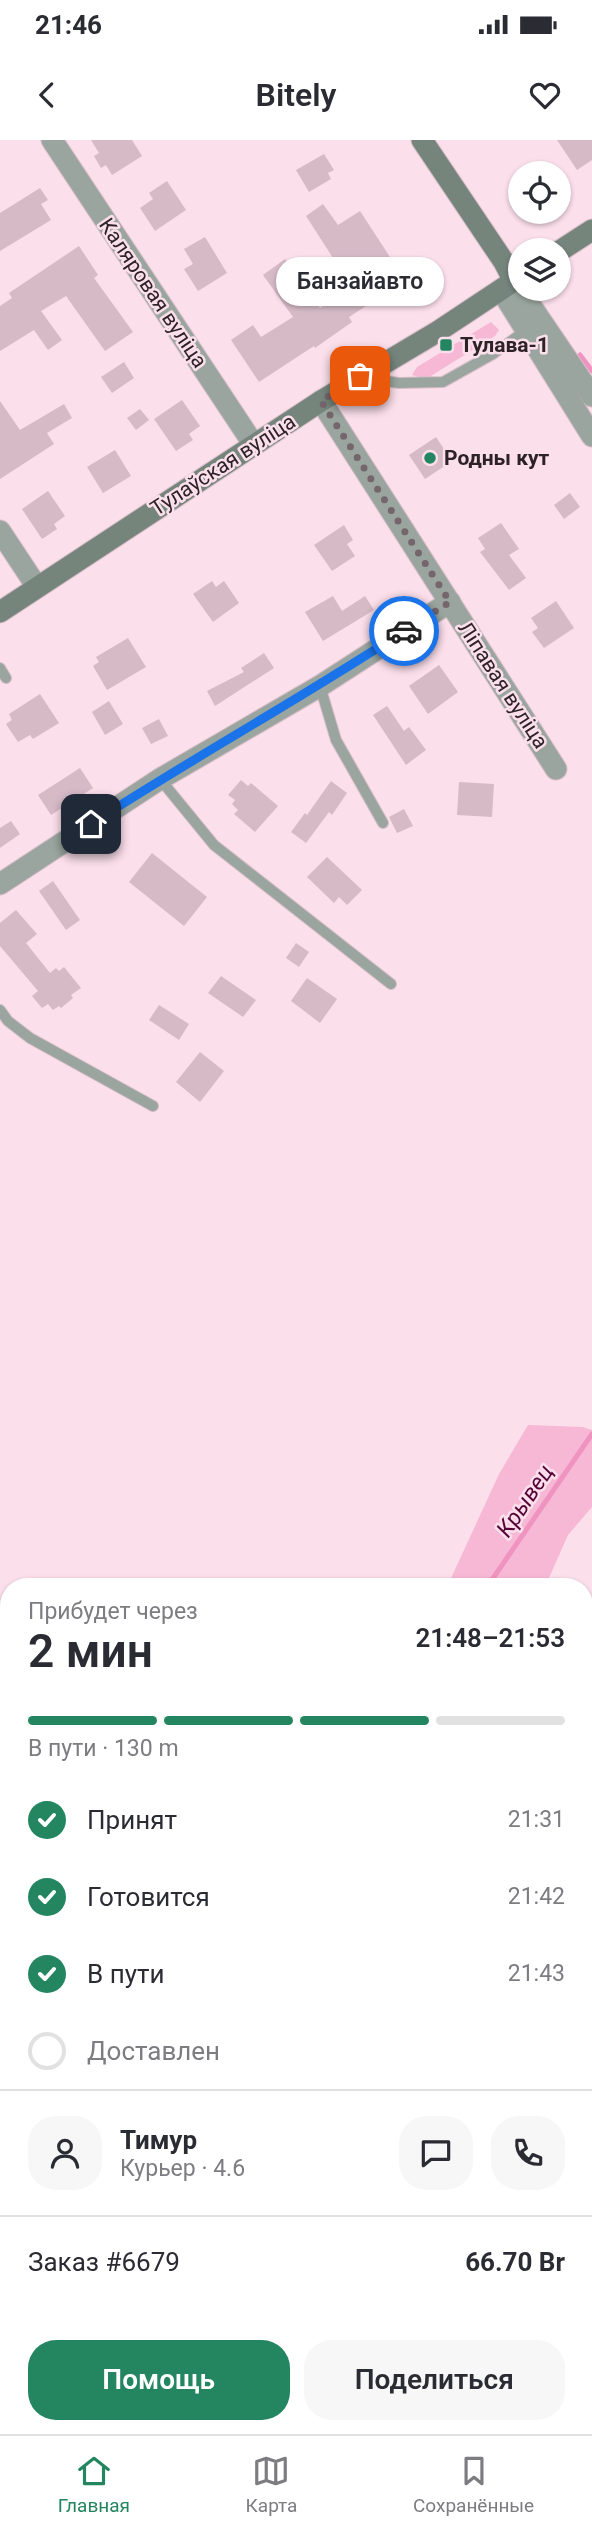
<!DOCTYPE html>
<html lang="ru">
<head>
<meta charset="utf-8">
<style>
	:root { --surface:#fff; --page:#f7f7f7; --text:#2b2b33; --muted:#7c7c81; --line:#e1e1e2; --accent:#238660 }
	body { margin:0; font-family:Roboto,sans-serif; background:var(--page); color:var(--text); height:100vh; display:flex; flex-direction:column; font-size:26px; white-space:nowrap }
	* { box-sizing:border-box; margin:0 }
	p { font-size:23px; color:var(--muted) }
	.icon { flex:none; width:38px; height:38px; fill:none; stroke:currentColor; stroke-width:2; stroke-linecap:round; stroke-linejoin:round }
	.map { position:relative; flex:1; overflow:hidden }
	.sheet { position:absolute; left:0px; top:1438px; width:593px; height:856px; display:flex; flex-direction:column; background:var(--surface); border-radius:28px 28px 0 0; box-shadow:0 2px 5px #0004 }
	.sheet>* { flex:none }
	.buttons { position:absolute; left:508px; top:21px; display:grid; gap:14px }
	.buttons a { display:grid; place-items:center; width:63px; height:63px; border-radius:50%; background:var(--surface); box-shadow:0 2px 5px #0004; font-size:35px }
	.pin { position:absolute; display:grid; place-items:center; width:60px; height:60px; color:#fff; margin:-30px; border-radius:14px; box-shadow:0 4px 10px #0006 }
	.courier { position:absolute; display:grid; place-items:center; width:70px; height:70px; margin:-35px; border:5px solid #1a73e8; border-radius:50%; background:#fff; color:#222; box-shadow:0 2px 9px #0007 }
	.bubble { position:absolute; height:49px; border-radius:24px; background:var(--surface); box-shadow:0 2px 5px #0004; font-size:23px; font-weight:600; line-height:49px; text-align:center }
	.overview em { font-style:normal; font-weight:600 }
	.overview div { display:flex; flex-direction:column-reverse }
	.overview { display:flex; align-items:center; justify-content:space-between; height:119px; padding:0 28px }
	h1 { font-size:46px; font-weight:600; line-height:52px }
	.bar { display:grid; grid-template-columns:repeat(4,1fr); gap:10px 7px; align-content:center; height:84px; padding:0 28px }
	.bar i { height:9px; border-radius:5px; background:var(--line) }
	.bar .on { background:var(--accent) }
	.bar p { grid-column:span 4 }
	.line { display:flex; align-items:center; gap:18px; padding:0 28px; border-top:2px solid var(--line) }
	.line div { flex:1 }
	.round { display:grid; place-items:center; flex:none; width:74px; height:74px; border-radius:28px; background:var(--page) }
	ol { padding:0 28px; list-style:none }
	li { display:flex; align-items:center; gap:21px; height:77px }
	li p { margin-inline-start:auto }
	li .icon { padding:7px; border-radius:50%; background:var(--accent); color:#fff; stroke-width:4 }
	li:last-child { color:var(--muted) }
	li i { width:38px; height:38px; border:4px solid var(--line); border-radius:50% }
	.button { display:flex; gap:14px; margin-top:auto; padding:14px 28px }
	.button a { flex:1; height:80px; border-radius:28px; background:var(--accent); color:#fff; font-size:28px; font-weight:600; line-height:80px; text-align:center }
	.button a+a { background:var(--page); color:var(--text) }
	.status { display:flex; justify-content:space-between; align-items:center; height:49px; padding:0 35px; background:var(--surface); direction:ltr }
	.status svg { height:19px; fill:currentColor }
	header { display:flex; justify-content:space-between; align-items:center; height:91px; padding:0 28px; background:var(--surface); font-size:32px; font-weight:600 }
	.dock { display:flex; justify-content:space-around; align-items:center; height:98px; border-top:2px solid var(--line); background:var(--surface); font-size:19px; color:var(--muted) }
	.dock a { display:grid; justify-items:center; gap:4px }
	.dock .on { color:var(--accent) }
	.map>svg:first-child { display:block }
</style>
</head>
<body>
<div class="status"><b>21:46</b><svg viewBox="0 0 49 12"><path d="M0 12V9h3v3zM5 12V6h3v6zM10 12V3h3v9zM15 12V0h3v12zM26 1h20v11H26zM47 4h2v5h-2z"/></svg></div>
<header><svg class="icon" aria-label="back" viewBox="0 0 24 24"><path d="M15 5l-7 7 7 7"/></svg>Bitely<svg class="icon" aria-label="heart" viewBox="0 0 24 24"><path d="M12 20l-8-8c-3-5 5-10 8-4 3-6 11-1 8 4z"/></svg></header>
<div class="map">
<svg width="592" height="2294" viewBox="0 0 592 2294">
	<rect width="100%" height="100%" fill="#fbdfeb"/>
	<g fill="#f7b8d5">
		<polygon points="491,182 499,190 495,196 426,239 412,235 417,227"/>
		<polygon points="528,1285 583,1287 592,1290 592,1367 568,1395 545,1447 447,1447 499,1334"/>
		<polygon points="0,2064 9,2064 9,2286 175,2286 173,2294 0,2294"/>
	</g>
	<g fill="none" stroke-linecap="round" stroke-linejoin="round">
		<g stroke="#ef94c1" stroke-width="5">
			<polyline points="580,215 592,231"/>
			<polyline points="487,1447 592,1294"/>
			<polyline points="42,2286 46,2294"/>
		</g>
	</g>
	<g fill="#d6bbc7">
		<polygon points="91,0 132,0 142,16 112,35 106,25 101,28 94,16 99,13"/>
		<polygon points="557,0 592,0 592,20 577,30"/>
		<polygon points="324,14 334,30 328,33 331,39 309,52 296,30"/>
		<polygon points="167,41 186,70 155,91 140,68 153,59 149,53"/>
		<polygon points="40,48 48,60 41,64 51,80 0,111 0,73"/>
		<polygon points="323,64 338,85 360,71 405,140 391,149 396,156 384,164 380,157 349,177 352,182 315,208 314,206 259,242 231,200 253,185 261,197 293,177 263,135 285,119 320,168 351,146 306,76"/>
		<polygon points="205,97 227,133 198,151 184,129 193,124 184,109"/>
		<polygon points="79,106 98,135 94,138 133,192 105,211 66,156 41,171 62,200 48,210 34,190 0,211 0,166 12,158 9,153"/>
		<polygon points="124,222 134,238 112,253 101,237"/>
		<polygon points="182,260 200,286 189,294 193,300 176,311 154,279"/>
		<polygon points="0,261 20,290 64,264 72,278 47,293 54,304 0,339"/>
		<polygon points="140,269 149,280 136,290 127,278"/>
		<polygon points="436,297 452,321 425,339 409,315"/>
		<polygon points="115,310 131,336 103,353 87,327"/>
		<polygon points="48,351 65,376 54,384 57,389 42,399 22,369"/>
		<polygon points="570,353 580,367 564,379 554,365"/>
		<polygon points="501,383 519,409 509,415 526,438 509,450 480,412 485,409 478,398"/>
		<polygon points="344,385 353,400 347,404 355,416 332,431 314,405"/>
		<polygon points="212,441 216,447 224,441 239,463 213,482 193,454"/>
		<polygon points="333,456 342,471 365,456 374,470 323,501 305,472"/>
		<polygon points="556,461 574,488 544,508 532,492 538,488 531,478"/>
		<polygon points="128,498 146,527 107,550 93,526 99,522 96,517"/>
		<polygon points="264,513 274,528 215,566 207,551 244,532 241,528"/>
		<polygon points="439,525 458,552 428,574 409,546"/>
		<polygon points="40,554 59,583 33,599 30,595 18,602 6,584 12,580 9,574"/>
		<polygon points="109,561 123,584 105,595 92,572"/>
		<polygon points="387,566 404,591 409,587 426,610 406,625 373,575"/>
		<polygon points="159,579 168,596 151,604 142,588"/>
		<polygon points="80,628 93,648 51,675 38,655"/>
		<polygon points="241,640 248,646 251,643 278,666 255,692 234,674 238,670 232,664 235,660 228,655"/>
		<polygon points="331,641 347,653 332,675 329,672 306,703 291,692 305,673 307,675"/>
		<polygon points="459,642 494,644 492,677 457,675"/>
		<polygon points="404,669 413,686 397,693 389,677"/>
		<polygon points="11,681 20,694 0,708 0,688"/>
		<polygon points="152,713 207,757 184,786 129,742"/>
		<polygon points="327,717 362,750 347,765 339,757 334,763 307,737"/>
		<polygon points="53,741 80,780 66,790 39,751"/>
		<polygon points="16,770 37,794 26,803 50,833 56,828 59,831 64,827 81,848 71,855 73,858 61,868 59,866 53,870 48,864 42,868 32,856 38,851 0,806 0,783"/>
		<polygon points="296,803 309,812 299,827 286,818"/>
		<polygon points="221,836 256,860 243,877 208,853"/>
		<polygon points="307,838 337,859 320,883 291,861"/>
		<polygon points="159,865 189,884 179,900 149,880"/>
		<polygon points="200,912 224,931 200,962 176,942"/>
	</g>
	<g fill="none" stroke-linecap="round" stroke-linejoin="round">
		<defs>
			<g id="lane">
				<polyline points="366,238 399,243 443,242 493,214 525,191"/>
				<polyline points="0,528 6,538"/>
				<polyline points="320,546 336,600 383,683"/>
				<polyline points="160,639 214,705 391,844"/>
				<polyline points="0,870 8,881 30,898 153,966"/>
			</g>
			<g id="street">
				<polyline points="52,0 254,305"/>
				<polyline points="514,141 592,256"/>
				<polyline points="501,150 592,296"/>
				<polyline points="321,261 556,629"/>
				<polyline points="0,391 37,447"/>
				<polyline points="0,744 160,639 320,546 450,462"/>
			</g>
			<g id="secondary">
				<polyline points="422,0 504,122 514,141"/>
				<polyline points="558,112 592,90"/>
				<polyline points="0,472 321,261 437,192 520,137"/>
			</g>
		</defs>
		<use href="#lane" stroke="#d6bdc8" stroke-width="12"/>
		<use href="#street" stroke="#d6bdc8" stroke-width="23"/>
		<use href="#secondary" stroke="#d6bdc8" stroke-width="23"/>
		<use href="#lane" stroke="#9aa59f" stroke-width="10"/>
		<use href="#street" stroke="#9aa59f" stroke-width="21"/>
		<use href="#secondary" stroke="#75857c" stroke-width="21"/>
	</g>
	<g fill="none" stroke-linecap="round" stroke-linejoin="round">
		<polyline stroke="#75656c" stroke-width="7" stroke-dasharray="0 12.6" points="360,236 321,261 450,462 404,491"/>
		<path stroke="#1a73e8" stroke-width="9" d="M91,684C194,617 302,558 404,491"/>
	</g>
	<g fill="#238660" stroke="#fbdfeb" stroke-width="2.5">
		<rect x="439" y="198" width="14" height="14" rx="3.5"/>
		<circle cx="430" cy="318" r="7"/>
	</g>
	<g text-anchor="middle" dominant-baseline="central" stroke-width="5" stroke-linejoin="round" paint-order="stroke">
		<g font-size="21" fill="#2d2327" stroke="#fbdfeb">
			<text transform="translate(153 153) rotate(56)">Каляровая вуліца</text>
			<text transform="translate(223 325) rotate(-33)">Тулаўская вуліца</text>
			<text transform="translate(503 545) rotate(57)">Ліпавая вуліца</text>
		</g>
		<g font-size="21" font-weight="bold" fill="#2d2327" stroke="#fbdfeb" text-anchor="start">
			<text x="460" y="205">Тулава-1</text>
			<text x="444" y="318">Родны кут</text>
		</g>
		<g font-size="23" font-style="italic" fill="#560438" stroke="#fbdfeb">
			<text transform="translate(525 1361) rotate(-56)">Крывец</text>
		</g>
	</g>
</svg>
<div class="buttons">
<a><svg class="icon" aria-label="locate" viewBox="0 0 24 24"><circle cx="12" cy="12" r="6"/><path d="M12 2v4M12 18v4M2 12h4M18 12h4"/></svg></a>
<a><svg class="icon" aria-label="layers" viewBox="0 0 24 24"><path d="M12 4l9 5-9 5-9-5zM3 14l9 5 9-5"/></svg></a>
</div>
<div class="pin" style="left:360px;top:236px;background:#ea580c"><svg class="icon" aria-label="bag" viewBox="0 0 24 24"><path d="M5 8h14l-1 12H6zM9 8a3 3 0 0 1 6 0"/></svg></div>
<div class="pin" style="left:91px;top:684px;background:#1f2937"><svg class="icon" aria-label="home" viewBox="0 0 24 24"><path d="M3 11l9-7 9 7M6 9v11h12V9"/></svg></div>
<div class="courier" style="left:404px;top:491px"><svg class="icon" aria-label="car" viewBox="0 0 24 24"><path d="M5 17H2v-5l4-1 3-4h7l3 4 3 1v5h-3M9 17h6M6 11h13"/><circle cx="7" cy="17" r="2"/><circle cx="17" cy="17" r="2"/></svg></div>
<div class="bubble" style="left:276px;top:117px;width:168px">Банзайавто</div>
<section class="sheet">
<div class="overview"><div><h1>2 мин</h1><p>Прибудет через</p></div><em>21:48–21:53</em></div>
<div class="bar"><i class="on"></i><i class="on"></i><i class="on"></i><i></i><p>В пути · 130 m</p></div>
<ol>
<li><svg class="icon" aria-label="check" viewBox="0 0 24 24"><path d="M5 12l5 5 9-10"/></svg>Принят<p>21:31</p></li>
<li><svg class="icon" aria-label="check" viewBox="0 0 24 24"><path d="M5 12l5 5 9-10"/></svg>Готовится<p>21:42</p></li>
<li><svg class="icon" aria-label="check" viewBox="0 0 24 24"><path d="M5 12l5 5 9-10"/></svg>В пути<p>21:43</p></li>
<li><i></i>Доставлен</li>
</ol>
<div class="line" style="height:126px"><a class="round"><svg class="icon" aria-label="person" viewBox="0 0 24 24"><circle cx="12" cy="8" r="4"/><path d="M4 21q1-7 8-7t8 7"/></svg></a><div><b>Тимур</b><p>Курьер · 4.6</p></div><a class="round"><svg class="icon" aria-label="chat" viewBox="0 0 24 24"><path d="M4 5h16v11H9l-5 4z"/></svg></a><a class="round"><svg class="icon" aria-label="phone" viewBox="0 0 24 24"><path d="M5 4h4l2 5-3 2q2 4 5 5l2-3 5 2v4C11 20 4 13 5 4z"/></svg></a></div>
<div class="line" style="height:91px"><div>Заказ #6679</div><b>66.70 Br</b></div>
<div class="button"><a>Помощь</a><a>Поделиться</a></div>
</section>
</div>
<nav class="dock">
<a class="on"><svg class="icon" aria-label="home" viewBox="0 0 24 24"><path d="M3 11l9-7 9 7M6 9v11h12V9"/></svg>Главная</a>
<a><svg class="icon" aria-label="map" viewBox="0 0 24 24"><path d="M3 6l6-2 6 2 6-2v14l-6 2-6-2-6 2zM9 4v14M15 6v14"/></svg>Карта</a>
<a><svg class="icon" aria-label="saved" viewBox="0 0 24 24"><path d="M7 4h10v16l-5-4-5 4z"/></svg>Сохранённые</a>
</nav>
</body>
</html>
